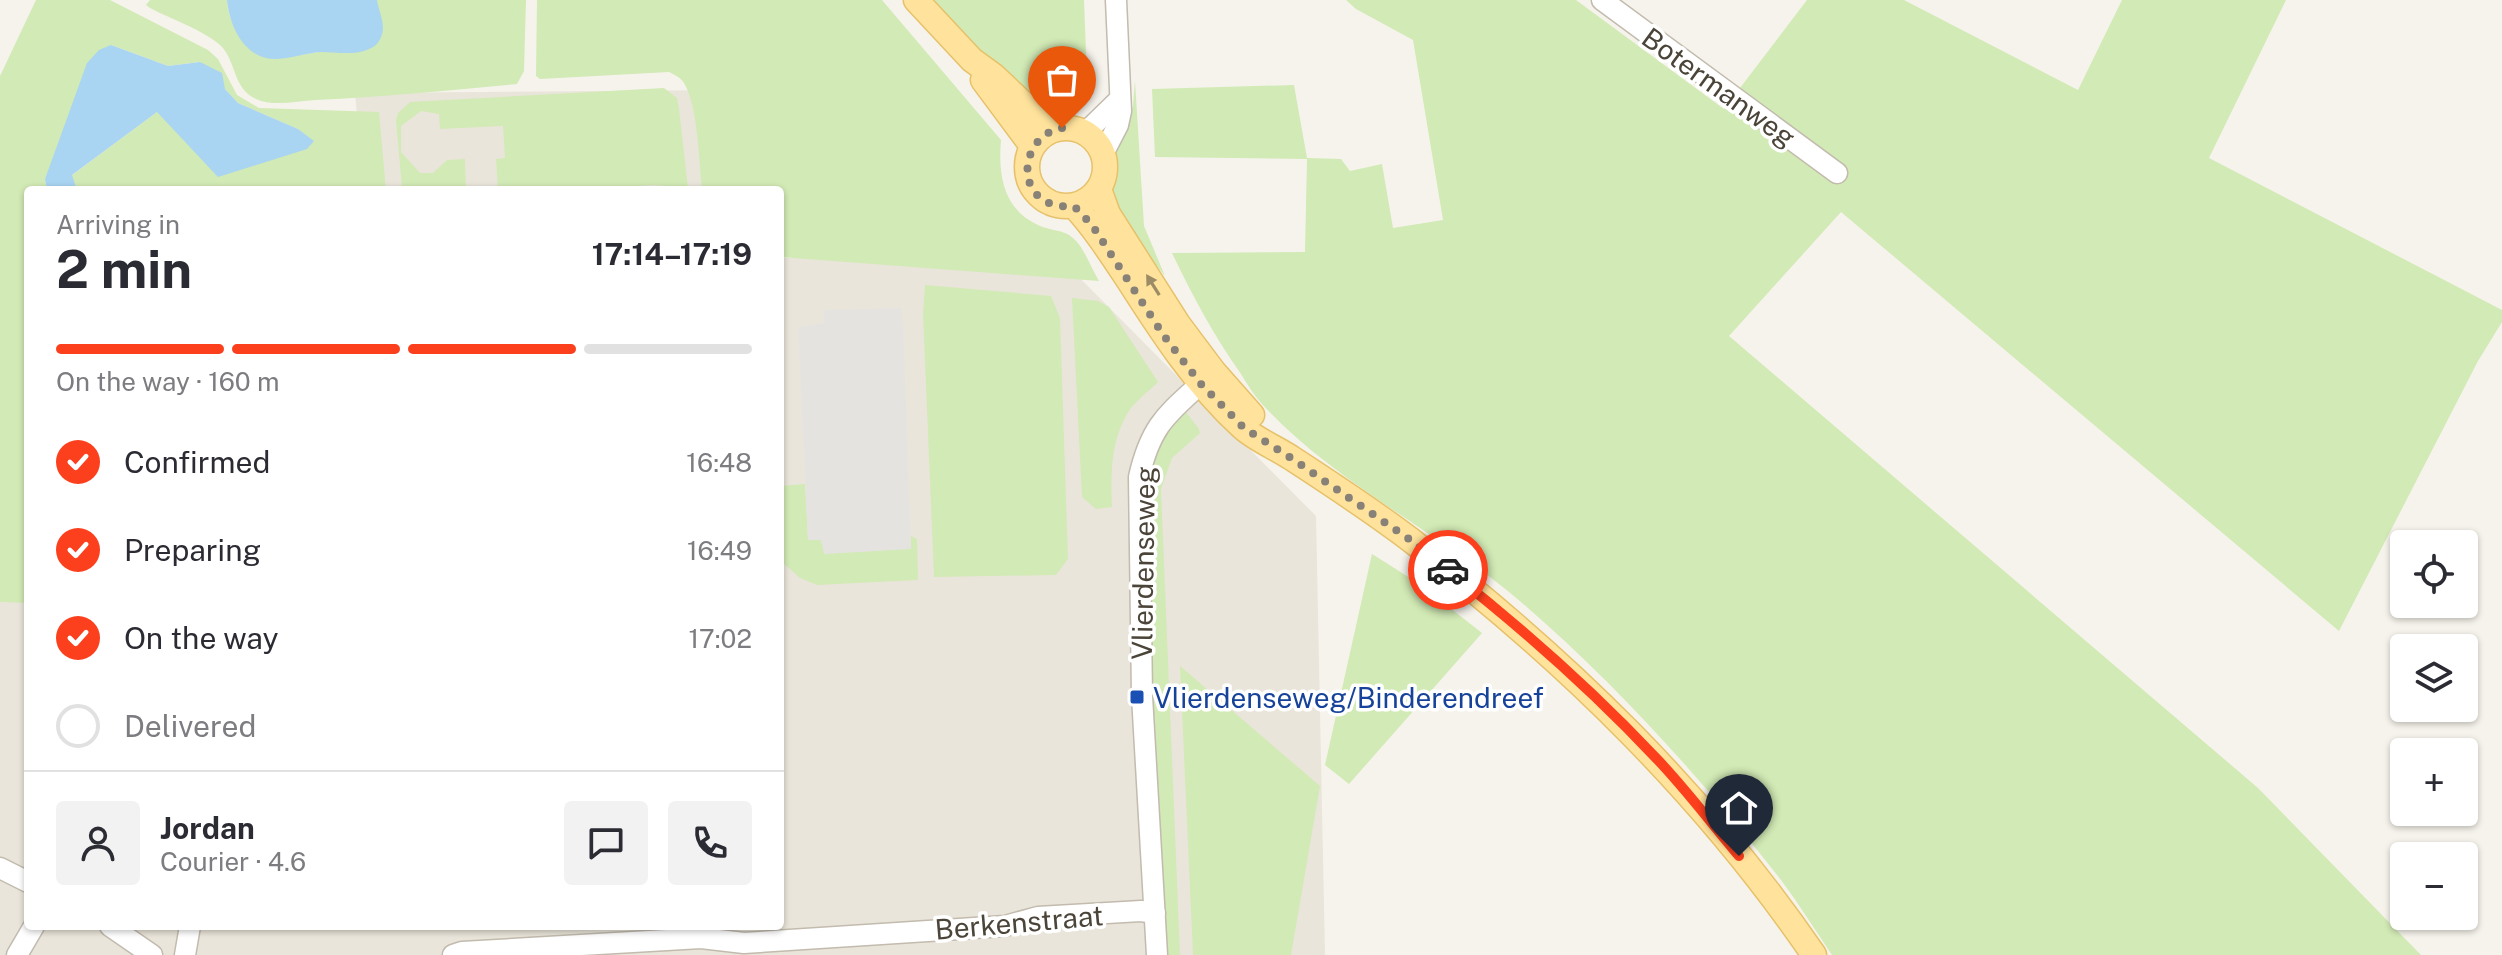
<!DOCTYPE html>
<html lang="en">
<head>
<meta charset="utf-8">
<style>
	:root { --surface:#fff; --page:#f2f2f3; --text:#2b2b33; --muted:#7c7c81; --line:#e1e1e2; --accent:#fc3f1d }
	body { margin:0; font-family:"Public Sans",sans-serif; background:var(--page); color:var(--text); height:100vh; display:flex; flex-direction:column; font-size:30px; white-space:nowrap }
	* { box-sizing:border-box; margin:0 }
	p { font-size:26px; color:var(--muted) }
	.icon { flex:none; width:44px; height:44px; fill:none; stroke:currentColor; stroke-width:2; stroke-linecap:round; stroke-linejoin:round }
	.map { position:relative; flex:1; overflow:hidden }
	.panel { position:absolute; left:24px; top:186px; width:760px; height:744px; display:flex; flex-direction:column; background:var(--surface); border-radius:8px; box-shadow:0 2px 6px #0004 }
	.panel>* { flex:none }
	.tools { position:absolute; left:2390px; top:530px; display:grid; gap:16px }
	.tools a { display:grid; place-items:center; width:88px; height:88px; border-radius:8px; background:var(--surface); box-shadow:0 2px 6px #0004; font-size:40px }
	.pin { position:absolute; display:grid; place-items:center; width:68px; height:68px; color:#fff; margin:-82px -34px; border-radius:50% 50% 50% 0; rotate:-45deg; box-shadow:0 0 8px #0007 }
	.pin .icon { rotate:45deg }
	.courier { position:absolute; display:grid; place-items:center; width:80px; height:80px; margin:-40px; border:6px solid #fc3f1d; border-radius:50%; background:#fff; color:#222; box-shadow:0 2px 10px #0007 }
	.headline em { font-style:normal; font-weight:700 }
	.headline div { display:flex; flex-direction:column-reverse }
	.headline { display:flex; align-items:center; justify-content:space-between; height:136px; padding:0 32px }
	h1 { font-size:52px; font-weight:700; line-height:60px }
	.bar { display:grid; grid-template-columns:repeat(4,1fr); gap:12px 8px; align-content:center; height:96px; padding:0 32px }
	.bar i { height:10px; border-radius:6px; background:var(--line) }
	.bar .on { background:var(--accent) }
	.bar p { grid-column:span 4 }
	.line { display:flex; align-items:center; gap:20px; padding:0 32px; border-top:2px solid var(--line) }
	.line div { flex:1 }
	.round { display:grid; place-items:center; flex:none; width:84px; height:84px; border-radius:8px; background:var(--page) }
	ol { padding:0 32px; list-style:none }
	li { display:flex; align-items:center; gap:24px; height:88px }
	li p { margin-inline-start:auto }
	li .icon { padding:8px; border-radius:50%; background:var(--accent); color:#fff; stroke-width:4 }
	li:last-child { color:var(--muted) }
	li i { width:44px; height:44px; border:4px solid var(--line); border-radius:50% }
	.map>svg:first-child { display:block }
</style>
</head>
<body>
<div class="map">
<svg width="2502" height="955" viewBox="0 0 2502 955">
	<rect width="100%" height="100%" fill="#f6f3ec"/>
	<g fill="#eae5da">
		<polygon points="734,90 734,190 364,190 355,93"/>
		<polygon points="780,258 1060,258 1316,516 1325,955 0,955 0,461 28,566 28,926 780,926"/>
	</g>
	<g fill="#d2eab5">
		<polygon points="36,0 110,0 208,50 218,59 237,95 259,108 379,112 386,190 77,190 71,176 157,112 314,142 298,129 238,103 200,62 168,66 111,45 45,179 47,190 28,190 28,603 0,602 0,76"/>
		<path d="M150,0H227C230,35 247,41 273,59L319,52L363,51L377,5V0H526L524,71L517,84C450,90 383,97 316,100C297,101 273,107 256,99C232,88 237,61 220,45C203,30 171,19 150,8L146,5Z"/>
		<path d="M537,0H882L1001,140C998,175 1003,209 1038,225C1050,231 1063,229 1073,238C1084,247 1091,268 1099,281L780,257V190H702C699,162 698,106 684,83C680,77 675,75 669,72L540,79L536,76Z"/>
		<path d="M929,0H1084L1087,79L1080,94C1065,100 1048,96 1034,105Z"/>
		<path d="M1346,0H1576L1724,109L1807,0H1904L2078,90L2122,0H2286L2209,158L2502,310V322L2478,361L2339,631L1841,212L1729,336L2258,788L2421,955H1832C1815,930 1799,904 1781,880C1703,780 1617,685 1521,602C1439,532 1333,482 1262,404C1254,395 1247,384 1241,374C1214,336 1192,295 1172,253L1305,252L1307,159L1155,157L1152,89L1294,85L1307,158L1341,159L1350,171L1382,164L1393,228L1443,220L1413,40L1356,9Z"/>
		<polygon points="1135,81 1144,226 1165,276 1126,228 1110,185 1114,171 1112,153 1133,106"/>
		<polygon points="664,88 677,98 679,109 688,188 655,185 620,187 620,190 498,190 496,159 505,158 503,126 440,129 439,114 421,111 401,126 401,152 420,173 433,173 447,160 465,159 466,190 403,190 402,188 396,120 398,113 410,102"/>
		<polygon points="925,285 1051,296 1060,318 1068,559 1056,575 934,577 923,313"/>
		<path d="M1072,298L1098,301L1109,307L1158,382C1148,392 1134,402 1127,414C1110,444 1111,474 1112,507L1096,509L1082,497Z"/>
		<path d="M1185,411L1199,429L1200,433L1172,458L1161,489L1180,955H1163L1148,676L1149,483C1153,448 1160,435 1185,411Z"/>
		<polygon points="805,484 808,539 911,549 911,536 917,539 918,580 817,585 800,578 782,562 780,556 780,486"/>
		<polygon points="1372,554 1418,583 1482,633 1349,784 1325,765"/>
		<polygon points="1180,666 1320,786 1291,955 1193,955"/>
	</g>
	<polygon fill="#e5e3e0" points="901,308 903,322 911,549 824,554 821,540 808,540 798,327 824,323 824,310"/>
	<g fill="#a9d4f2">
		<path d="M227,0H377C379,14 388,27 379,41C376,47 369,49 364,51C350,55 335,52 321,52C302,53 277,64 260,56C239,47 229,21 227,0Z"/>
		<polygon points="111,45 168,66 200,62 222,73 225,89 238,103 298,129 314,141 307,149 218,177 157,112 72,175 77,190 47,190 45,179 87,63 99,50"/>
	</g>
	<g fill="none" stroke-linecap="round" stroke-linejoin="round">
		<defs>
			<g id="minor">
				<polyline points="1602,0 1837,173"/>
				<polyline points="1085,133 1120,99"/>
				<polyline points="1103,154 1118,125 1121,111 1116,0"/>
				<polyline points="0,868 28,882"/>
				<polyline points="110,926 152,955"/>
				<polyline points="17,955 34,926"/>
				<polyline points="185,955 190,926"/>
				<polyline points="453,955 462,952 701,938 744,943 1005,926 1038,917 1141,911 1155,913"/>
				<path d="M1157,955L1142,696L1139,477C1152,420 1171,412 1211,374"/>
			</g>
			<g id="major">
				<polyline points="916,0 972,60 994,76 1043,122 1054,129"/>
				<polyline points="983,80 1032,146"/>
				<circle cx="1066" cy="167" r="39"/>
				<polyline points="1099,189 1108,214 1178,324 1214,372 1252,415"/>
				<path d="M1074,206C1096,230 1113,257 1131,284C1163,334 1197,386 1242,427C1256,440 1277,448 1293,459C1333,485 1374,512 1412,541C1567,661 1703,793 1814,955"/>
			</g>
		</defs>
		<use href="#minor" stroke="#c2bbae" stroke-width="23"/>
		<use href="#major" stroke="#e6c16a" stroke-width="27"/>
		<use href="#minor" stroke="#fff" stroke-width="20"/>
		<use href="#major" stroke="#ffe39c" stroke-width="24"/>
	</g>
	<defs><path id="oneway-solid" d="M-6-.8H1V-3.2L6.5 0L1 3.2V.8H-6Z" transform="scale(2)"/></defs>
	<use fill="#9c8c66" href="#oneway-solid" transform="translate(1153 285) rotate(-122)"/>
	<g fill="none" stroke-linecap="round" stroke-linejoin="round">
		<path stroke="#878178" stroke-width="8" stroke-dasharray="0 14.4" d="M1062,128C1022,135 1013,194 1055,205C1061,207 1069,206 1074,206L1092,225L1164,336L1201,384L1244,428L1291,458L1409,539L1448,570"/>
		<path stroke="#fc3f1d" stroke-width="10" d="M1448,570C1522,628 1592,690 1656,758C1685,788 1711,823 1739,856"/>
	</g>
	<rect fill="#1a4fb4" stroke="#fff" stroke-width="3" x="1129" y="689" width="16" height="16" rx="4"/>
	<g text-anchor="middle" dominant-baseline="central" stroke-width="7" stroke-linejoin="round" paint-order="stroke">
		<g font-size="28" fill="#4b4439" stroke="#fff">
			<text transform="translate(1719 87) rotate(36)">Botermanweg</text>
			<text transform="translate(1143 563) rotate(-89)">Vlierdenseweg</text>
			<text transform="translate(1019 922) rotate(-5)">Berkenstraat</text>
		</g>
		<g font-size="28" fill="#164399" stroke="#fff" text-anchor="start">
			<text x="1153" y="697">Vlierdenseweg/Binderendreef</text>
		</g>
	</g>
</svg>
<div class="tools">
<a><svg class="icon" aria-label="locate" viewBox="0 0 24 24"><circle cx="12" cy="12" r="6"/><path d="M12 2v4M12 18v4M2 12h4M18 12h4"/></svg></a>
<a><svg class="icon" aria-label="layers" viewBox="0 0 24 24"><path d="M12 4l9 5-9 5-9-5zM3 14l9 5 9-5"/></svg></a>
<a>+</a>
<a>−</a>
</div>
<div class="pin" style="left:1062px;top:128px;background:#ea580c"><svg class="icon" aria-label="bag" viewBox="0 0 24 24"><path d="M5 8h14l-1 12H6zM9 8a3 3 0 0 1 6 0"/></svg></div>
<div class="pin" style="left:1739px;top:856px;background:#1f2937"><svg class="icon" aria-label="home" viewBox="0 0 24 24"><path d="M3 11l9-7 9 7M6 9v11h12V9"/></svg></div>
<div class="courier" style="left:1448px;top:570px"><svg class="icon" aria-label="car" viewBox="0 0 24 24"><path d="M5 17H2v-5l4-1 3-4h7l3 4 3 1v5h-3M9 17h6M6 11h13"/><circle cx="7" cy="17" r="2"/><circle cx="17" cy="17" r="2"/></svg></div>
<section class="panel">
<div class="headline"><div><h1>2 min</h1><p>Arriving in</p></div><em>17:14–17:19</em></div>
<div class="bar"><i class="on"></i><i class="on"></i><i class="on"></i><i></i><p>On the way · 160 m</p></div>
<ol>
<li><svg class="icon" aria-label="check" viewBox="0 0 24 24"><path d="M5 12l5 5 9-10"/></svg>Confirmed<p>16:48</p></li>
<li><svg class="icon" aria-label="check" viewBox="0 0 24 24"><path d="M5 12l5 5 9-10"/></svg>Preparing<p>16:49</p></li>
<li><svg class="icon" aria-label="check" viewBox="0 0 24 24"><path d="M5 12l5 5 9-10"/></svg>On the way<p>17:02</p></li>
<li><i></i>Delivered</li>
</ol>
<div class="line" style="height:144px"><a class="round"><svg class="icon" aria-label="person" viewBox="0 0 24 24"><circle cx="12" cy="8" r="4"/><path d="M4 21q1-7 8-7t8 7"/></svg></a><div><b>Jordan</b><p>Courier · 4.6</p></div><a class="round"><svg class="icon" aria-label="chat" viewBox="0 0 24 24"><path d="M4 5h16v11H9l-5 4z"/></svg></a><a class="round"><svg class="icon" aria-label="phone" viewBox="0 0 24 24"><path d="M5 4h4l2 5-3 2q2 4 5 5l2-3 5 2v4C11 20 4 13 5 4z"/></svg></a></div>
</section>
</div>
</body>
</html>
